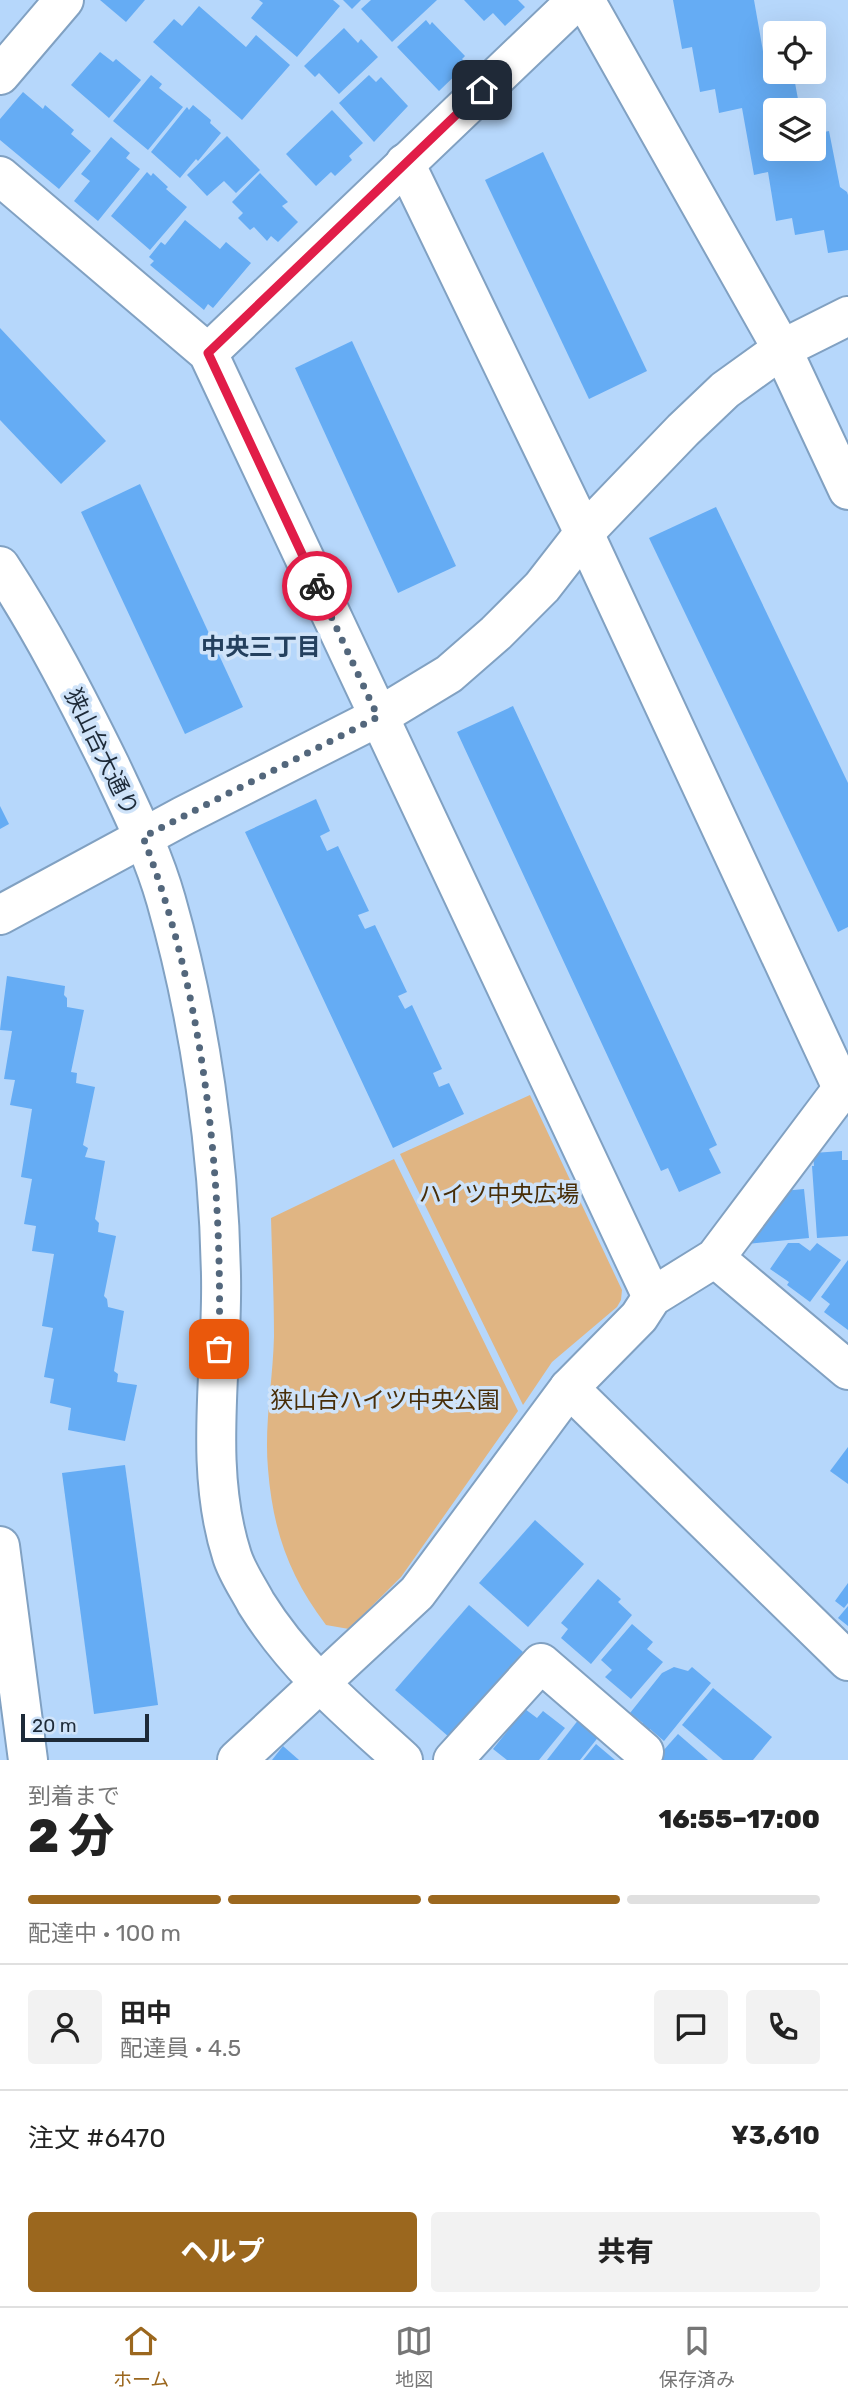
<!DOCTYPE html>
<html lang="ja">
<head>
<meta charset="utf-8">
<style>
	:root { --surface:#fff; --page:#f2f2f2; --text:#222; --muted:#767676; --line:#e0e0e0; --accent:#9b671e }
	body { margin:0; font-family:Rubik,"Noto Sans JP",sans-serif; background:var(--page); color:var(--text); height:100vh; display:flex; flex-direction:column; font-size:26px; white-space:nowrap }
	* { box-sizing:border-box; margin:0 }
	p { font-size:23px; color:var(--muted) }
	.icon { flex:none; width:38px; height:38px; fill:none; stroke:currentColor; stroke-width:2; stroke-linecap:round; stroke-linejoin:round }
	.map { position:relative; height:1760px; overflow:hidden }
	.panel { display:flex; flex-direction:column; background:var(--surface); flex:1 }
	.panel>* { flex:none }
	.buttons { position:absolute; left:763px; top:21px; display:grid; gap:14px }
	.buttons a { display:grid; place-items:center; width:63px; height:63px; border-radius:7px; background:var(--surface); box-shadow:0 7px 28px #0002; font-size:35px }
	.scale { position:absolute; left:21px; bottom:18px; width:128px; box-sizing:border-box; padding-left:7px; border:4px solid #1d2a38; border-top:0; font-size:19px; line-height:24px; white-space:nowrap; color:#1d2a38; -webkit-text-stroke:5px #cfe3f9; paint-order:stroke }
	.pin { position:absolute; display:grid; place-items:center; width:60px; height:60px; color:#fff; margin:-30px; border-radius:14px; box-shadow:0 4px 10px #0006 }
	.courier { position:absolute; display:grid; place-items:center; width:70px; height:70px; margin:-35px; border:5px solid #e11d48; border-radius:50%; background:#fff; color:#222; box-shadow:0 2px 9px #0007 }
	.summary em { font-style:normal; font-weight:800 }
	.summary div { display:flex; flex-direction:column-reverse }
	.summary { display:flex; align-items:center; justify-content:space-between; height:119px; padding:0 28px }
	h1 { font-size:46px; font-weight:800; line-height:52px }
	.bar { display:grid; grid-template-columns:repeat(4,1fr); gap:10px 7px; align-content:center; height:84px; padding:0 28px }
	.bar i { height:9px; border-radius:5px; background:var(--line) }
	.bar .selected { background:var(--accent) }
	.bar p { grid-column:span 4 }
	.line { display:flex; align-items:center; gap:18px; padding:0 28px; border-top:2px solid var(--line) }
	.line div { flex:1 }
	.round { display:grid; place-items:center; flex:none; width:74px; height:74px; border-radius:7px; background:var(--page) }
	.primary-button { display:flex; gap:14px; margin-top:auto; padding:14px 28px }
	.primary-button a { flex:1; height:80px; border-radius:7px; background:var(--accent); color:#fff; font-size:28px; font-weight:800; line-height:80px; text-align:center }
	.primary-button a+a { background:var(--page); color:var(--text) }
	.tabs { display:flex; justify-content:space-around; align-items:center; height:98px; border-top:2px solid var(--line); background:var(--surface); font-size:19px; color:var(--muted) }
	.tabs a { display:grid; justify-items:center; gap:4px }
	.tabs .selected { color:var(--accent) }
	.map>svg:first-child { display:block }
</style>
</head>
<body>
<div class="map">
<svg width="848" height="1760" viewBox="0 0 848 1760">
	<rect width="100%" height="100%" fill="#b6d7fb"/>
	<g fill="#e0b583">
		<polygon points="530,1095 622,1290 621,1300 617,1307 552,1362 523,1405 400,1154"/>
		<path d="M394,1159L518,1411L401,1577L349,1629L326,1625C289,1576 273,1531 268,1469C264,1425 273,1380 274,1336C274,1297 272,1257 271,1218Z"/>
	</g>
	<g fill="#65acf4">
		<polygon points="100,0 145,0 126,22"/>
		<polygon points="259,0 333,0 340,6 297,57 251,18 263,3"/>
		<polygon points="343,0 361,0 352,9"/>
		<polygon points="371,0 437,0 392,42 361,9"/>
		<polygon points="464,0 518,0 525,7 505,26 493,13 484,21"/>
		<polygon points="673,0 754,0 764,57 772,60 775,72 793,72 800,110 775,110 775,149 814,149 814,134 829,131 840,187 847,192 848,195 848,250 828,253 824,230 795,235 792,218 776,221 768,172 754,175 742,108 719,113 715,89 700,92 692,47 682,49"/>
		<polygon points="199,6 246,47 256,35 290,65 242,120 153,42 174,19 182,26"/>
		<polygon points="426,20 430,25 432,22 465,56 462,59 467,64 439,91 397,47"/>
		<polygon points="344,28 358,43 361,39 378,57 339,94 319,73 315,77 304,66"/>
		<polygon points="100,52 113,62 116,59 141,80 109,118 71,85"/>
		<polygon points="151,75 162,84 159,88 183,107 148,150 113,121"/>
		<polygon points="369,75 376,82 381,77 408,106 374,142 339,103"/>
		<polygon points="23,92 43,109 45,105 74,130 71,134 91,151 59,189 0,140 0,119"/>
		<polygon points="193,105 211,120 210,123 221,133 198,161 196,159 180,178 151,152 187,107 189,110"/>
		<polygon points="332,110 363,143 349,156 352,160 335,176 331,172 316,186 286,154"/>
		<polygon points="227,136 260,170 236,193 224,181 207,196 187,175"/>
		<polygon points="111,137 130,153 126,158 140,169 98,221 74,201 90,181 81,174"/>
		<polygon points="543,152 647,371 589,399 485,180"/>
		<polygon points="147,172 151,176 153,173 168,187 166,189 187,207 150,250 111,216"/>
		<polygon points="260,173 288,202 282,206 298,222 278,242 271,236 267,241 254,227 250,230 238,218 243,213 232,202"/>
		<polygon points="185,220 220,249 226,242 251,263 213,308 208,304 204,310 150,265 154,261 149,257 161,242 165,245"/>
		<polygon points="0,328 106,441 61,484 0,420"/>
		<polygon points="352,341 456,566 398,593 295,368"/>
		<polygon points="140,484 243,707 185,734 81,512"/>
		<polygon points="716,507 848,783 848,927 838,932 649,538"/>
		<polygon points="513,706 717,1145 709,1149 721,1173 679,1192 668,1168 661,1171 457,732"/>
		<polygon points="316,799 330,831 320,836 327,851 338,846 369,911 358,915 365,929 375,925 407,992 398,996 405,1009 412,1005 442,1069 433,1073 439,1087 449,1083 464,1114 393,1148 245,832"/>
		<polygon points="0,806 9,824 0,829"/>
		<polygon points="7,976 65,986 64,995 67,998 67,1007 84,1010 71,1072 77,1073 76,1083 95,1087 83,1145 88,1148 85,1157 105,1161 95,1219 99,1223 98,1232 116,1236 104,1296 107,1299 108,1307 124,1311 114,1371 118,1374 117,1382 137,1385 125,1441 68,1430 71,1408 50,1403 54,1379 44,1377 53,1328 42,1326 54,1254 32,1251 36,1226 24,1224 32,1179 21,1177 32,1109 10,1105 15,1080 4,1079 12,1031 0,1030"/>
		<polygon points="842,1151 842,1160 848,1160 848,1236 817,1238 812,1166 814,1166 813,1153"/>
		<polygon points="804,1189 809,1238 747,1244 761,1222 766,1222 783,1191"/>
		<polygon points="788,1243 799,1243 810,1251 817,1243 841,1260 810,1302 787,1285 789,1282 770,1269"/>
		<polygon points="848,1260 848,1330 824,1312 830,1304 821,1297"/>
		<polygon points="848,1447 848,1484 830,1471"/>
		<polygon points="125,1465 158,1705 94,1714 62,1473"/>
		<polygon points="535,1520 584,1564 528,1627 479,1583"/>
		<polygon points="598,1579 621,1599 618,1602 632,1615 591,1664 561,1638 568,1629 561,1623"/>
		<polygon points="848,1583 848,1603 844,1608 835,1601"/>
		<polygon points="469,1605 523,1652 449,1737 395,1690"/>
		<polygon points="848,1606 848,1626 838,1618"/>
		<polygon points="632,1624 653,1642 647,1649 663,1662 631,1699 605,1677 612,1670 601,1660"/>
		<polygon points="674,1667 688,1671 692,1667 711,1683 664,1741 650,1729 648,1731 641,1725 643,1723 630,1713 662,1673"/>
		<polygon points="713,1688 772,1737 753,1760 723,1760 682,1725"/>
		<polygon points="525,1709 537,1718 543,1711 565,1728 539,1760 507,1760 493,1749"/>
		<polygon points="579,1719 600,1735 580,1760 547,1760"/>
		<polygon points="678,1734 708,1760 655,1760"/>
		<polygon points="596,1744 615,1760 583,1760"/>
		<polygon points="283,1746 299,1760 272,1760"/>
	</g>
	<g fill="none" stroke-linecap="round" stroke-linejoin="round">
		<defs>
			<g id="minor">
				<polyline points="585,0 782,349 848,490"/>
				<polyline points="0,75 64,0"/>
				<polyline points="405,163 584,533 843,1090 848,1094"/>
				<polyline points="0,176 208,353 652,1297"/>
				<polyline points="208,353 577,0"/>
				<path d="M0,566C42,630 77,698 111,767C131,810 153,854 166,900C200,1019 219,1153 221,1276C223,1368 203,1466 232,1556C237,1572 248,1588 256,1603C296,1667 348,1710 403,1760"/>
				<polyline points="0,915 183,816 378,717 449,674 496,633 542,587 584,533 683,430 725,390 782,349 848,316"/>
				<polyline points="715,1258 848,1370"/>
				<polyline points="569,1388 848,1661"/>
				<polyline points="0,1546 28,1760"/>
				<polyline points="237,1760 417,1593 569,1388 639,1317 652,1297 715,1258 848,1081"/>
				<polyline points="453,1760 541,1663 644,1752"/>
			</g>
		</defs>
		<use href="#minor" stroke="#81a1c2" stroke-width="42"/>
		<use href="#minor" stroke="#fff" stroke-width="38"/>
	</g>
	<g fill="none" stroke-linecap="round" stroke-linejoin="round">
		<path stroke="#53677c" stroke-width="7" stroke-dasharray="0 12.6" d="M219,1349C223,1179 205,996 143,837L378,717L317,586"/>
		<polyline stroke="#e11d48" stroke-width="9" points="317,586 208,353 482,90"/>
	</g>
	<g text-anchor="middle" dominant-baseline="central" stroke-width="7" stroke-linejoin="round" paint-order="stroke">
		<g font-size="23" fill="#1d2a38" stroke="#cfe3f9">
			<text transform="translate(102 752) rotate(64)">狭山台大通り</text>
		</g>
		<g font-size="23" fill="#472d07" stroke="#cfe3f9">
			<text x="499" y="1194">ハイツ中央広場</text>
			<text x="385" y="1400">狭山台ハイツ中央公園</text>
		</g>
		<g font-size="24" font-weight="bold" fill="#24405e" stroke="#cfe3f9">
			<text x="261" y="647">中央三丁目</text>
		</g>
	</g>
</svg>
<div class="buttons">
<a><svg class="icon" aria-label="locate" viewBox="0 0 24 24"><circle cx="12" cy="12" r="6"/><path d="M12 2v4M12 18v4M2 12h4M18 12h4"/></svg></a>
<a><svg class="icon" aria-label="layers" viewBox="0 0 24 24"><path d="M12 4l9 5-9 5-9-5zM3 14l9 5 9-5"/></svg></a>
</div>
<div class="scale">20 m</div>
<div class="pin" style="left:219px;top:1349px;background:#ea580c"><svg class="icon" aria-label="bag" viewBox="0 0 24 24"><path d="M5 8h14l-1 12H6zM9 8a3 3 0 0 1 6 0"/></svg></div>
<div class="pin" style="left:482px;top:90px;background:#1f2937"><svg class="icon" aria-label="home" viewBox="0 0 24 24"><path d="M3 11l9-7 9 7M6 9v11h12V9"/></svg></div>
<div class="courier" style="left:317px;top:586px"><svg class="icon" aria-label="bike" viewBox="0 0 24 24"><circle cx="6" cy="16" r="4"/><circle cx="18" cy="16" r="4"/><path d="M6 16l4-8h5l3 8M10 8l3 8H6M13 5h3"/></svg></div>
</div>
<section class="panel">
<div class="summary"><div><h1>2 分</h1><p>到着まで</p></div><em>16:55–17:00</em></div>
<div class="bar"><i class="selected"></i><i class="selected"></i><i class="selected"></i><i></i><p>配達中 · 100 m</p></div>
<div class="line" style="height:126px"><a class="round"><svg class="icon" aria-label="person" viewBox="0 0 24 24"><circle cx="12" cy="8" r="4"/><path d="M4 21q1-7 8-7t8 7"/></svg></a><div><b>田中</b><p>配達員 · 4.5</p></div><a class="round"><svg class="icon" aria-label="chat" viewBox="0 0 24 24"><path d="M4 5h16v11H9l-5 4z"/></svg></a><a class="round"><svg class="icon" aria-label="phone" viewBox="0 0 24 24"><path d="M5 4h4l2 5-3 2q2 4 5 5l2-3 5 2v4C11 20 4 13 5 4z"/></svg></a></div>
<div class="line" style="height:91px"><div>注文 #6470</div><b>¥3,610</b></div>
<div class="primary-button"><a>ヘルプ</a><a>共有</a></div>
</section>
<nav class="tabs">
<a class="selected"><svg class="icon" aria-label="home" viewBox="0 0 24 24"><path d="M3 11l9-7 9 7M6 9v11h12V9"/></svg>ホーム</a>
<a><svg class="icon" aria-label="map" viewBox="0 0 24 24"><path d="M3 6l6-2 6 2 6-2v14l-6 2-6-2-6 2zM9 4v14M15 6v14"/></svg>地図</a>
<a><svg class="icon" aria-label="saved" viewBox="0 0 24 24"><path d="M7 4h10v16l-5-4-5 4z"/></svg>保存済み</a>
</nav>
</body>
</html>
